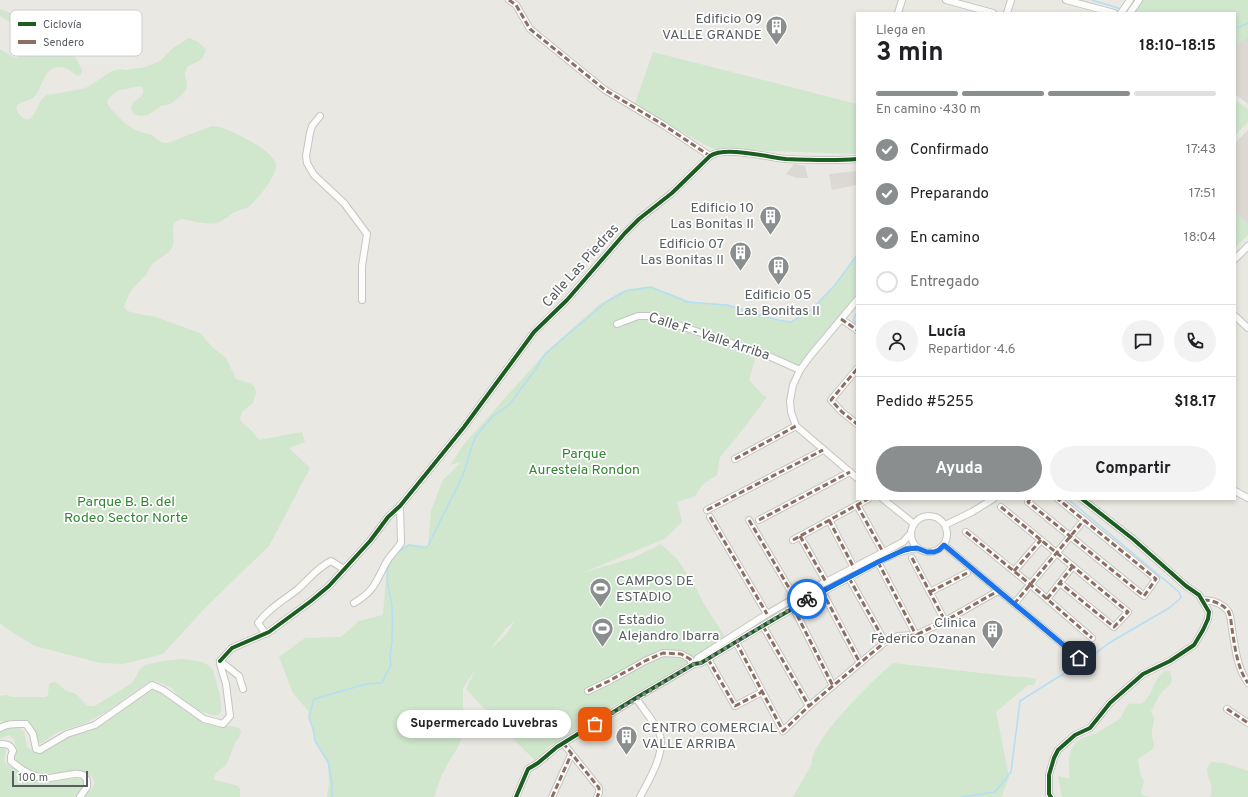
<!DOCTYPE html>
<html lang="es">
<head>
<meta charset="utf-8">
<style>
	:root { --surface:#fff; --page:#f2f2f2; --text:#202124; --muted:#757577; --line:#e0e0e0; --accent:#8b8e8e }
	body { margin:0; font-family:Overpass,sans-serif; background:var(--page); color:var(--text); height:100vh; display:flex; flex-direction:column; font-size:15px; white-space:nowrap }
	* { box-sizing:border-box; margin:0 }
	p { font-size:13px; color:var(--muted) }
	.icon { flex:none; width:22px; height:22px; fill:none; stroke:currentColor; stroke-width:2; stroke-linecap:round; stroke-linejoin:round }
	.map { position:relative; flex:1; overflow:hidden }
	.details { position:absolute; left:856px; top:12px; width:380px; height:488px; display:flex; flex-direction:column; background:var(--surface); border-radius:0px; box-shadow:0 2px 6px #0003 }
	.details>* { flex:none }
	.scale { position:absolute; left:12px; bottom:10px; width:76px; box-sizing:border-box; padding-left:4px; border:2px solid #585d61; border-top:0; font-size:11px; line-height:14px; white-space:nowrap; color:#585d61; -webkit-text-stroke:3px #fff; paint-order:stroke }
	.pin { position:absolute; display:grid; place-items:center; width:34px; height:34px; color:#fff; margin:-17px; border-radius:8px; box-shadow:0 2px 6px #0006 }
	.courier { position:absolute; display:grid; place-items:center; width:40px; height:40px; margin:-20px; border:3px solid #1a73e8; border-radius:50%; background:#fff; color:#222; box-shadow:0 1px 5px #0007 }
	.bubble { position:absolute; height:28px; border-radius:14px; background:var(--surface); box-shadow:0 2px 6px #0003; font-size:13px; font-weight:700; line-height:28px; text-align:center }
	.head em { font-style:normal; font-weight:700 }
	.head div { display:flex; flex-direction:column-reverse }
	.head { display:flex; align-items:center; justify-content:space-between; height:68px; padding:0 20px }
	h1 { font-size:26px; font-weight:700; line-height:30px }
	.bar { display:grid; grid-template-columns:repeat(4,1fr); gap:6px 4px; align-content:center; height:48px; padding:0 20px }
	.bar i { height:5px; border-radius:3px; background:var(--line) }
	.bar .on { background:var(--accent) }
	.bar p { grid-column:span 4 }
	.line { display:flex; align-items:center; gap:10px; padding:0 20px; border-top:1px solid var(--line) }
	.line div { flex:1 }
	.round { display:grid; place-items:center; flex:none; width:42px; height:42px; border-radius:21px; background:var(--page) }
	ol { padding:0 20px; list-style:none }
	li { display:flex; align-items:center; gap:12px; height:44px }
	li p { margin-inline-start:auto }
	li .icon { padding:4px; border-radius:50%; background:var(--accent); color:#fff; stroke-width:4 }
	li:last-child { color:var(--muted) }
	li i { width:22px; height:22px; border:2px solid var(--line); border-radius:50% }
	.action { display:flex; gap:8px; margin-top:auto; padding:8px 20px }
	.action a { flex:1; height:46px; border-radius:24px; background:var(--accent); color:#fff; font-size:16px; font-weight:700; line-height:46px; text-align:center }
	.action a+a { background:var(--page); color:var(--text) }
	.map>svg:first-child { display:block }
</style>
</head>
<body>
<div class="map">
<svg width="1248" height="797" viewBox="0 0 1248 797">
	<rect width="100%" height="100%" fill="#e9e8e2"/>
	<g fill="#dcd9d5">
		<polygon points="1248,37 1248,104 1235,94 1235,45"/>
		<polygon points="1248,130 1248,224 1235,212 1235,143"/>
		<polygon points="794,164 805,166 808,178 797,178 786,174"/>
		<polygon points="857,171 857,185 832,190 829,174"/>
	</g>
	<g fill="#d0e6cd" fill-rule="evenodd">
		<polygon points="1139,0 1248,0 1248,37 1235,45 1235,13 1130,13"/>
		<path d="M0,9L44,26L62,31L63,33L62,37L57,43L60,46L73,53L82,70L81,74L78,76C73,74 70,69 65,68C45,62 44,84 36,95C31,101 23,101 17,105C16,109 16,111 19,114C30,129 36,110 40,102C42,99 44,97 47,95L82,89L88,87L112,71L120,69L126,70L146,67L160,61L173,48L189,38C195,40 202,44 206,50L202,59L187,67L185,73L187,86L186,90L177,99L170,104L161,106L148,115L141,116L134,114L131,109L132,104C137,99 145,96 143,88C136,84 131,89 125,89C119,89 116,92 111,96C104,102 108,105 113,111C122,120 127,127 140,132C144,133 148,133 152,135C158,139 160,144 168,143L212,126C224,127 235,133 246,139C255,143 273,154 276,164C278,174 257,201 248,207C245,209 241,209 237,211C230,214 224,221 216,223C206,225 193,221 183,219C163,222 181,241 169,252C164,256 158,259 153,263C150,266 148,272 145,276C142,279 139,282 136,285C131,290 126,299 124,307L127,311L143,315L153,316L200,333L212,347L226,358L236,379L252,384L255,388L256,393L253,403L242,412L240,418L241,422L250,429L259,440L302,432L305,442L289,448L310,468L269,546L205,608L163,654L123,664L101,663L35,646L9,630L0,623V49L13,57L17,58L22,53L25,38L24,34L21,29L0,16Z"/>
		<polygon points="653,52 857,104 857,154 713,149 634,106"/>
		<polygon points="1235,100 1248,109 1248,122 1235,135"/>
		<polygon points="1235,212 1248,224 1248,235 1235,247"/>
		<path d="M857,256V299L799,368L757,352L749,380L763,395L767,397L737,437L720,457L717,475L703,484L695,496L677,502L682,522L664,539L582,573L633,558L661,544L677,559L695,586L704,604L727,640L610,708L547,748L538,763L505,731L466,689L476,669L463,688V734L458,747L448,763L441,777L434,797H327L329,783L328,762L315,741L313,729L309,718L310,713L293,693L279,657L305,638L341,637L359,621L383,615L387,566L396,552L409,544L428,546L431,511L443,480L461,462L450,465L465,443L547,351L600,304L624,290L650,286L695,303L727,305L778,321L792,322L810,311L830,289L836,285ZM515,621L506,635L490,650L506,628Z"/>
		<path d="M183,659L202,662L208,665L213,670L220,696L221,710L220,714L218,715H212L194,709L183,702L172,688L161,683L156,681L151,682L147,683L107,711L86,723L58,732L42,743H39L36,742L33,732L21,723L0,721V696L6,695L13,697H45L48,695L49,684C57,679 60,686 65,690C68,692 73,692 77,695C83,700 85,708 95,706L132,683L136,677L139,670L145,665L163,661Z"/>
		<path d="M893,663L1016,677H1025L1036,679V681L1034,685H1028L996,712L1009,777L1001,797H793L812,764C809,742 875,678 893,663Z"/>
		<path d="M1165,671H1169L1170,672C1175,687 1165,686 1159,696C1156,701 1154,706 1151,711C1152,714 1154,717 1154,720C1154,725 1151,730 1152,736C1153,740 1155,744 1153,748C1149,754 1142,754 1138,760L1140,773L1144,781L1141,792L1142,795L1150,797H1062L1058,776L1070,779C1068,764 1067,746 1082,738C1087,736 1092,735 1097,733C1104,729 1111,724 1118,720C1123,717 1124,709 1128,705C1133,701 1140,707 1145,701C1154,692 1153,679 1165,671Z"/>
		<path d="M156,687C171,692 178,708 192,715C200,720 212,725 221,726C228,726 233,726 239,728L241,732L239,738L235,742L227,764L216,773L214,778L215,780L238,786L240,789V797H0V746L5,749C7,754 3,757 5,762C14,772 43,782 55,781C65,780 74,775 83,780C84,784 83,788 86,791L88,792C97,787 96,776 86,774C62,767 33,785 14,760L16,748L14,739L9,735L0,739V730L2,728L18,726L24,732L27,747L34,751L66,736L92,730L144,692Z"/>
		<path d="M1212,762L1224,763L1248,771V797H1210C1217,782 1199,772 1212,762Z"/>
	</g>
	<g fill="none" stroke-linecap="round" stroke-linejoin="round">
		<g stroke="#b4def6" stroke-width="1.5">
			<polyline points="1092,0 1121,9"/>
			<polyline points="1125,13 1135,0"/>
			<polyline points="1235,29 1248,23"/>
			<polyline points="857,312 853,320 857,324"/>
			<polyline points="398,552 409,545 425,548 428,546 463,475 473,443 476,436 492,417 509,405 538,366 545,354 606,302 626,291 651,287 687,302 727,305 778,320 791,322 810,311 835,285 857,255"/>
			<path d="M332,797V782L328,762L315,741L313,729L309,718V716L314,699L366,684L382,683L391,664C389,656 391,650 392,642C392,631 393,619 392,608C391,591 381,575 392,559"/>
			<polyline points="961,797 995,792 1011,772 1020,701 1055,679 1083,663 1109,643 1169,608 1181,598 1179,592 1068,499"/>
		</g>
		<defs>
			<g id="minor">
				<polyline points="509,0 516,5 530,29 605,90 662,124 710,156"/>
				<polyline points="946,0 993,13"/>
				<polyline points="1066,0 1114,13"/>
				<polyline points="898,13 902,0"/>
				<polyline points="1007,13 1011,0"/>
				<polyline points="1121,13 1130,0"/>
				<polyline points="1130,13 1139,0"/>
				<polyline points="320,116 312,126 310,133 306,156 307,163 314,175 344,203 367,234 362,266 362,300"/>
				<polyline points="1235,259 1248,246"/>
				<polyline points="857,300 811,355 800,370 793,385 790,401 791,412 796,426 857,478"/>
				<polyline points="1235,316 1248,328"/>
				<polyline points="841,319 857,330"/>
				<polyline points="617,324 638,316 651,316 764,354 800,370"/>
				<polyline points="857,369 831,400 842,412 857,424"/>
				<polyline points="735,459 796,426"/>
				<polyline points="1235,491 1248,498"/>
				<polyline points="883,499 914,524"/>
				<polyline points="1030,499 1028,502 1144,596 1156,579 1058,499"/>
				<polyline points="857,505 883,552"/>
				<polyline points="1001,507 1128,612 1114,627 1060,583"/>
				<polyline points="707,510 823,450"/>
				<circle cx="929" cy="534" r="18"/>
				<polyline points="710,517 767,614"/>
				<polyline points="749,520 795,598"/>
				<polyline points="759,520 850,472"/>
				<polyline points="829,520 854,568"/>
				<polyline points="945,525 972,512 993,499"/>
				<polyline points="966,532 1031,585 1092,638"/>
				<polyline points="800,536 826,582"/>
				<polyline points="793,540 868,499"/>
				<polyline points="944,545 1079,658"/>
				<polyline points="912,558 945,621"/>
				<polyline points="878,562 916,635"/>
				<polyline points="1014,571 1041,540"/>
				<polyline points="849,578 885,642"/>
				<polyline points="822,591 860,663"/>
				<polyline points="930,592 967,573"/>
				<polyline points="1047,599 1073,566"/>
				<path d="M1208,601L1206,600C1214,601 1223,604 1228,611C1231,615 1231,623 1232,629C1235,647 1237,668 1248,683"/>
				<path d="M354,603C375,591 376,581 387,561C391,555 397,549 401,543L400,506"/>
				<polyline points="1014,604 1084,520"/>
				<polyline points="793,607 833,686"/>
				<polyline points="763,626 809,706"/>
				<path d="M266,634L258,623C268,609 284,600 298,589C308,580 318,567 331,561L344,569"/>
				<polyline points="736,642 783,731 809,706 885,642 898,636 916,635 945,621 998,591"/>
				<polyline points="708,659 735,706 762,692"/>
				<path d="M220,661L232,648L269,632L311,601L329,586L370,541L388,517L400,506L464,427L534,332L567,300L625,233L639,219L672,193L710,156C725,146 767,157 786,159C809,160 834,161 857,159"/>
				<polyline points="220,661 239,676 243,689"/>
				<polyline points="694,664 698,658 767,614 795,598 903,542 911,533"/>
				<polyline points="588,691 609,681 645,661 663,653 681,654 690,659 692,665"/>
				<path d="M636,698C643,709 653,720 659,732C667,751 649,780 640,797"/>
				<polyline points="1227,709 1248,723"/>
				<path d="M0,728C7,723 18,724 26,724L33,734L36,749L40,750L67,734L95,725L152,685L163,690L204,719L223,724L230,716L226,684L220,664V661"/>
				<polyline points="563,743 599,788 599,793 597,797"/>
				<path d="M0,744C7,744 10,744 13,751L11,756V761C21,770 35,778 48,778C58,778 76,771 83,775C84,776 87,779 87,780V787L80,797"/>
				<path d="M516,797L528,769L538,763L557,747L636,698L694,664L701,663C750,633 799,604 850,577C871,566 893,551 917,548"/>
				<polyline points="552,797 571,755"/>
				<polyline points="1051,797 1049,794 1049,775 1054,758 1058,750 1075,735 1090,728 1110,703 1143,674 1170,661 1194,645 1203,630 1208,619 1209,612 1199,595 1186,586 1133,539 1082,499"/>
			</g>
		</defs>
		<use href="#minor" stroke="#c5c5c3" stroke-width="8"/>
		<use href="#minor" stroke="#fcfcfb" stroke-width="6"/>
		<g stroke="#8d6e63" stroke-width="3" stroke-dasharray="6 3" stroke-linecap="butt">
			<polyline points="509,0 516,5 530,29 605,90 662,124 710,156"/>
			<polyline points="841,319 857,330"/>
			<polyline points="857,369 831,400 842,412 857,424"/>
			<polyline points="735,459 796,426"/>
			<polyline points="1030,499 1028,502 1144,596 1156,579 1058,499"/>
			<polyline points="857,505 883,552"/>
			<polyline points="1001,507 1128,612 1114,627 1060,583"/>
			<polyline points="707,510 823,450"/>
			<polyline points="710,517 767,614"/>
			<polyline points="749,520 795,598"/>
			<polyline points="759,520 850,472"/>
			<polyline points="829,520 854,568"/>
			<polyline points="966,532 1031,585 1092,638"/>
			<polyline points="800,536 826,582"/>
			<polyline points="793,540 868,499"/>
			<polyline points="912,558 945,621"/>
			<polyline points="878,562 916,635"/>
			<polyline points="1014,571 1041,540"/>
			<polyline points="849,578 885,642"/>
			<polyline points="822,591 860,663"/>
			<polyline points="930,592 967,573"/>
			<polyline points="1047,599 1073,566"/>
			<path d="M1208,601L1206,600C1214,601 1223,604 1228,611C1231,615 1231,623 1232,629C1235,647 1237,668 1248,683"/>
			<polyline points="1014,604 1084,520"/>
			<polyline points="793,607 833,686"/>
			<polyline points="763,626 809,706"/>
			<polyline points="736,642 783,731 809,706 885,642 898,636 916,635 945,621 998,591"/>
			<polyline points="708,659 735,706 762,692"/>
			<polyline points="588,691 609,681 645,661 663,653 681,654 690,659 692,665"/>
			<polyline points="1227,709 1248,723"/>
			<polyline points="563,743 599,788 599,793 597,797"/>
			<polyline points="552,797 571,755"/>
		</g>
		<defs>
			<g id="cycleway">
				<path d="M220,661L232,648L269,632L311,601L329,586L370,541L388,517L400,506L464,427L534,332L567,300L625,233L639,219L672,193L710,156C725,146 767,157 786,159C809,160 834,161 857,159"/>
				<path d="M516,797L528,769L538,763L557,747L636,698L694,664L701,663C750,633 799,604 850,577C871,566 893,551 917,548"/>
				<polyline points="1051,797 1049,794 1049,775 1054,758 1058,750 1075,735 1090,728 1110,703 1143,674 1170,661 1194,645 1203,630 1208,619 1209,612 1199,595 1186,586 1133,539 1082,499"/>
			</g>
		</defs>
		<use href="#cycleway" stroke="#fff" stroke-width="6"/>
		<use href="#cycleway" stroke="#1b5e20" stroke-width="4"/>
	</g>
	<g fill="none" stroke-linecap="round" stroke-linejoin="round">
		<polyline stroke="#8b8e8e" stroke-width="4" stroke-dasharray="0 7.2" points="595,724 681,672 694,664 701,663 807,599"/>
		<polyline stroke="#1a73e8" stroke-width="5" points="807,599 878,562 906,549 917,548 927,552 934,552 939,550 944,545 1079,658"/>
	</g>
	<defs>
		<symbol id="building-pin" viewBox="-11 -11 22 30"><path d="M0 17L-7.5 6A9.5 9.5 0 1 1 7.5 6Z" fill="#8b8e8e" stroke="#fff"/><path d="M-4-6H4V6H1V3H-1V6H-4ZM-2.5-4.3h1.7v1.8h-1.7ZM.8-4.3h1.7v1.8H.8ZM-2.5-1h1.7V.8h-1.7ZM.8-1h1.7V.8H.8Z" fill="#fff"/></symbol>
		<symbol id="stadium-pin" viewBox="-11 -11 22 30"><path d="M0 17L-7.5 6A9.5 9.5 0 1 1 7.5 6Z" fill="#8b8e8e" stroke="#fff"/><path d="M0-5a6.5 5 0 1 0 0 10a6.5 5 0 1 0 0-10ZM-3.5-1.8h7v3.6h-7Z" fill="#fff"/></symbol>
	</defs>
	<g fill-rule="evenodd">
		<use href="#building-pin" x="764" y="14" width="25" height="34"/>
		<use href="#building-pin" x="758" y="204" width="25" height="34"/>
		<use href="#building-pin" x="728" y="240" width="25" height="34"/>
		<use href="#building-pin" x="766" y="254" width="25" height="34"/>
		<use href="#stadium-pin" x="588" y="576" width="25" height="34"/>
		<use href="#stadium-pin" x="590" y="616" width="25" height="34"/>
		<use href="#building-pin" x="980" y="618" width="25" height="34"/>
		<use href="#building-pin" x="614" y="724" width="25" height="34"/>
	</g>
	<g text-anchor="middle" dominant-baseline="central" stroke-width="3.5" stroke-linejoin="round" paint-order="stroke">
		<g font-size="14" fill="#585d61" stroke="#fff" text-anchor="end">
			<text x="762" y="19">Edificio 09<tspan x="762" dy="16">VALLE GRANDE</tspan></text>
			<text x="754" y="208">Edificio 10<tspan x="754" dy="16">Las Bonitas II</tspan></text>
			<text x="724" y="244">Edificio 07<tspan x="724" dy="16">Las Bonitas II</tspan></text>
			<text x="778" y="295" text-anchor="middle">Edificio 05<tspan x="778" dy="16">Las Bonitas II</tspan></text>
			<text x="616" y="581" text-anchor="start">CAMPOS DE<tspan x="616" dy="16">ESTADIO</tspan></text>
			<text x="618" y="620" text-anchor="start">Estadio<tspan x="618" dy="16">Alejandro Ibarra</tspan></text>
			<text x="976" y="623">Clinica<tspan x="976" dy="16">Federico Ozanan</tspan></text>
			<text x="642" y="728" text-anchor="start">CENTRO COMERCIAL<tspan x="642" dy="16">VALLE ARRIBA</tspan></text>
		</g>
		<g font-size="14" fill="#585d61" stroke="#fff">
			<text transform="translate(581 266) rotate(-48)">Calle Las Piedras</text>
			<text transform="translate(709 337) rotate(18)">Calle F - Valle Arriba</text>
		</g>
		<g font-size="14" fill="#328633" stroke="#fff">
			<text x="584" y="454">Parque<tspan x="584" dy="16">Aurestela Rondon</tspan></text>
			<text x="126" y="502">Parque B. B. del<tspan x="126" dy="16">Rodeo Sector Norte</tspan></text>
		</g>
	</g>
	<rect x="10" y="10" width="132" height="46" rx="6" fill="#fff" stroke="#cdced0" stroke-width="1"/>
	<rect x="18" y="22" width="18" height="4" fill="#1b5e20"/>
	<rect x="18" y="40" width="18" height="4" fill="#8d6e63"/>
	<g font-size="11" fill="#585d61">
		<text x="43" y="28">Ciclovía</text>
		<text x="43" y="46">Sendero</text>
	</g>
</svg>
<div class="scale">100 m</div>
<div class="pin" style="left:595px;top:724px;background:#ea580c"><svg class="icon" aria-label="bag" viewBox="0 0 24 24"><path d="M5 8h14l-1 12H6zM9 8a3 3 0 0 1 6 0"/></svg></div>
<div class="pin" style="left:1079px;top:658px;background:#1f2937"><svg class="icon" aria-label="home" viewBox="0 0 24 24"><path d="M3 11l9-7 9 7M6 9v11h12V9"/></svg></div>
<div class="courier" style="left:807px;top:599px"><svg class="icon" aria-label="bike" viewBox="0 0 24 24"><circle cx="6" cy="16" r="4"/><circle cx="18" cy="16" r="4"/><path d="M6 16l4-8h5l3 8M10 8l3 8H6M13 5h3"/></svg></div>
<div class="bubble" style="left:397px;top:710px;width:174px">Supermercado Luvebras</div>
<section class="details">
<div class="head"><div><h1>3 min</h1><p>Llega en</p></div><em>18:10–18:15</em></div>
<div class="bar"><i class="on"></i><i class="on"></i><i class="on"></i><i></i><p>En camino · 430 m</p></div>
<ol>
<li><svg class="icon" aria-label="check" viewBox="0 0 24 24"><path d="M5 12l5 5 9-10"/></svg>Confirmado<p>17:43</p></li>
<li><svg class="icon" aria-label="check" viewBox="0 0 24 24"><path d="M5 12l5 5 9-10"/></svg>Preparando<p>17:51</p></li>
<li><svg class="icon" aria-label="check" viewBox="0 0 24 24"><path d="M5 12l5 5 9-10"/></svg>En camino<p>18:04</p></li>
<li><i></i>Entregado</li>
</ol>
<div class="line" style="height:72px"><a class="round"><svg class="icon" aria-label="person" viewBox="0 0 24 24"><circle cx="12" cy="8" r="4"/><path d="M4 21q1-7 8-7t8 7"/></svg></a><div><b>Lucía</b><p>Repartidor · 4.6</p></div><a class="round"><svg class="icon" aria-label="chat" viewBox="0 0 24 24"><path d="M4 5h16v11H9l-5 4z"/></svg></a><a class="round"><svg class="icon" aria-label="phone" viewBox="0 0 24 24"><path d="M5 4h4l2 5-3 2q2 4 5 5l2-3 5 2v4C11 20 4 13 5 4z"/></svg></a></div>
<div class="line" style="height:52px"><div>Pedido #5255</div><b>$18.17</b></div>
<div class="action"><a>Ayuda</a><a>Compartir</a></div>
</section>
</div>
</body>
</html>
